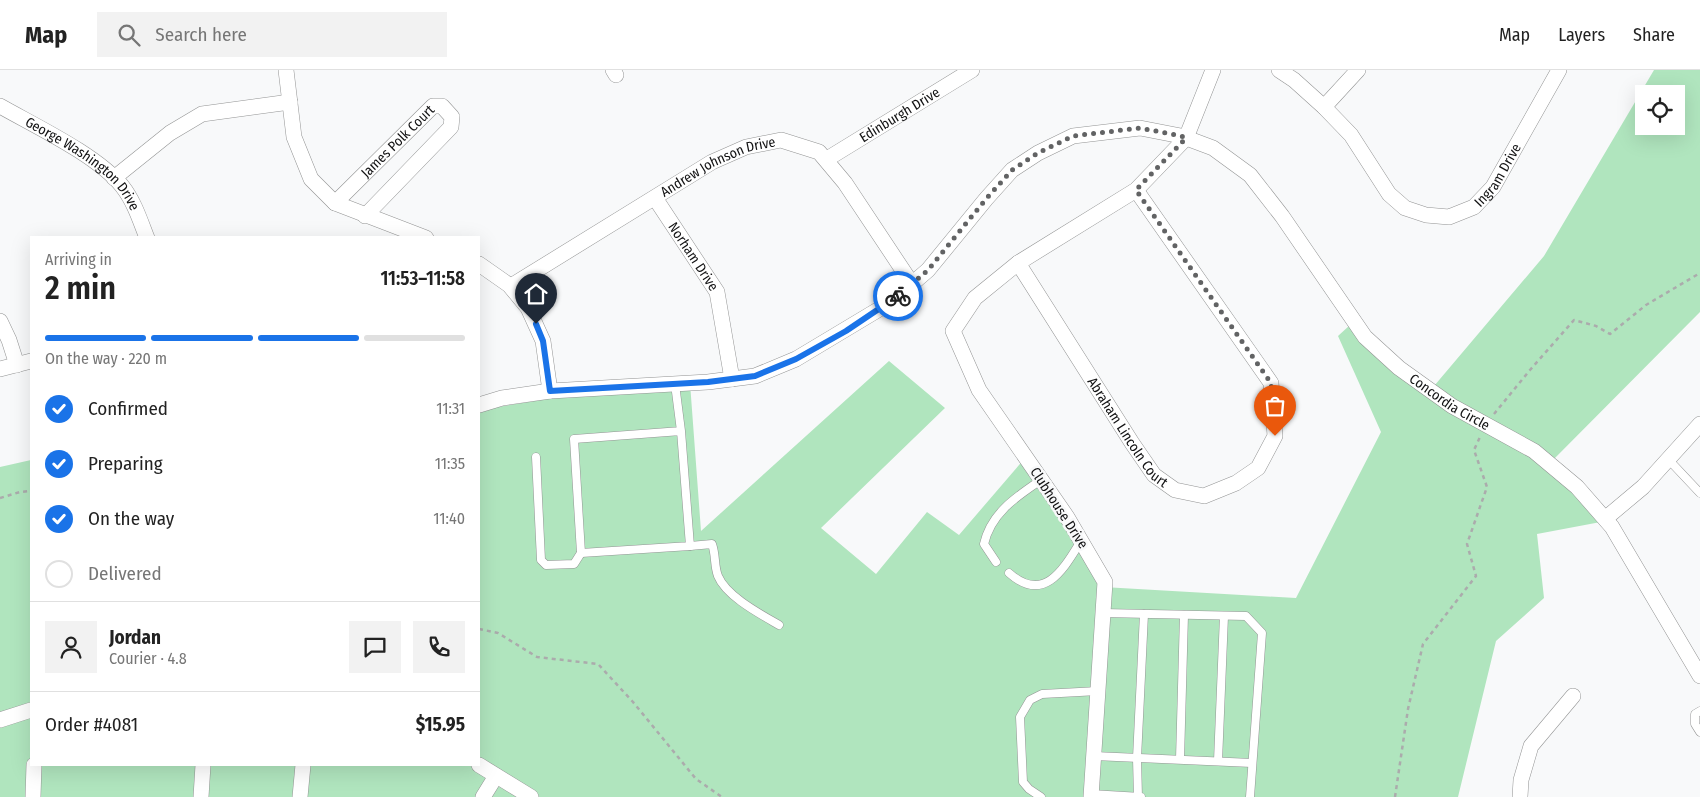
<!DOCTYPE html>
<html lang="en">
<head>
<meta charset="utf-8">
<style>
	:root { --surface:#fff; --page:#f2f2f2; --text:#222; --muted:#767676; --line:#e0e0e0; --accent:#1a73e8 }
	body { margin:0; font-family:"Fira Sans Condensed",sans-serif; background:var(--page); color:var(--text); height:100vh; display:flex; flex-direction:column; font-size:19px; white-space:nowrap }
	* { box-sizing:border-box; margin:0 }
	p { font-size:16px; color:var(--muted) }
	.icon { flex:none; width:28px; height:28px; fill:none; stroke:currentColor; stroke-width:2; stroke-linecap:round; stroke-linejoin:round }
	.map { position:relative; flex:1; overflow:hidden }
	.sheet { position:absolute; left:30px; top:166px; width:450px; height:530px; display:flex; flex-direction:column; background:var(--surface); border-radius:0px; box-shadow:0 5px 20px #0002 }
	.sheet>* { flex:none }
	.fabs { position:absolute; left:1635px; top:15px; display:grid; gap:10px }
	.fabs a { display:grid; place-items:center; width:50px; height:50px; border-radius:0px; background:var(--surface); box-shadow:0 5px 20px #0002; font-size:25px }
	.pin { position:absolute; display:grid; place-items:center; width:42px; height:42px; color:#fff; margin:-51px -21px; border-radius:50% 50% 50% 0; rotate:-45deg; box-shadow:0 0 5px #0007 }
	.pin .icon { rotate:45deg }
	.courier { position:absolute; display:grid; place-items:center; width:50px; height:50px; margin:-25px; border:4px solid #1a73e8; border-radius:50%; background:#fff; color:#222; box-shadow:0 1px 6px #0007 }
	.head em { font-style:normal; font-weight:600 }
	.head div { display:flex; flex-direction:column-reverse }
	.head { display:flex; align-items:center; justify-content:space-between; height:85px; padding:0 15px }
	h1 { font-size:32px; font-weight:600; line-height:38px }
	.bar { display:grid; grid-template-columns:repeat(4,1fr); gap:8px 5px; align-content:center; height:60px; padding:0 15px }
	.bar i { height:6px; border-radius:4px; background:var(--line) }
	.bar .selected { background:var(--accent) }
	.bar p { grid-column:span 4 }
	.line { display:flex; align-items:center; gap:12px; padding:0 15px; border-top:1px solid var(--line) }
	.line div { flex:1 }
	.round { display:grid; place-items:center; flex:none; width:52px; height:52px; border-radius:0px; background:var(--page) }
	ol { padding:0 15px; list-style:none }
	li { display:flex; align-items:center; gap:15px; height:55px }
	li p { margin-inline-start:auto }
	li .icon { padding:5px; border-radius:50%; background:var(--accent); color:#fff; stroke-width:4 }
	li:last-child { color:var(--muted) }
	li i { width:28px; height:28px; border:2px solid var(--line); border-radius:50% }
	header { display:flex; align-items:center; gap:30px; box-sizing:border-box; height:70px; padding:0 25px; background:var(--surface); border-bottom:1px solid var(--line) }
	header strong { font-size:24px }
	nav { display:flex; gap:28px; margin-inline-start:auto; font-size:18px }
	.search { width:350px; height:45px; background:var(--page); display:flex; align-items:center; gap:12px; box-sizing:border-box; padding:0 18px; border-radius:0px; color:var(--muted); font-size:19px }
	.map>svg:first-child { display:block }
</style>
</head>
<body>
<header>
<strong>Map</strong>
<div class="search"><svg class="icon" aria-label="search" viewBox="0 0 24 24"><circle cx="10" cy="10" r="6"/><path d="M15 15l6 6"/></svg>Search here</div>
<nav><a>Map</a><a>Layers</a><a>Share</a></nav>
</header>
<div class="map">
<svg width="1700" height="727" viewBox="0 0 1700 727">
	<rect width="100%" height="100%" fill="#f8f9fa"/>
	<path fill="#b0e5be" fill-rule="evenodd" d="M1654,0H1700V242L1549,394L1606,451L1537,464L1544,528L1496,571L1458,727H0V397L31,390V695H479V340L637,314L690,313L701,461L889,291L945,338L821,458L876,504L927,442L959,465L1025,388L1103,517L1296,528L1381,362L1338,266L1350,255L1429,322L1544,186ZM1644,24H1676V56H1644Z"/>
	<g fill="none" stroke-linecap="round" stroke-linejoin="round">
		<defs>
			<g id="lane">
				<polyline points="675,314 681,361 690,476 581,483 574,369 681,361"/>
				<polyline points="536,387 541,490 546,495 574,494 581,483"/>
				<polyline points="1668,389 1700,423"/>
				<path d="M690,476L712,474C716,485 714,496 718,506C726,526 760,544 779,555"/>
				<path d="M996,492L984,474C991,443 1016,427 1041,410"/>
				<path d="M1009,503C1044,534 1063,500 1081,471"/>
				<polyline points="1103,543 1246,546 1262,563 1250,727"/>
				<polyline points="1700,641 1695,644 1695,654 1700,662"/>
				<polyline points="1094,686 1252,693"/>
				<polyline points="1180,689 1184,545"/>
				<polyline points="1218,691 1224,546"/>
				<polyline points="1091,724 1141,727"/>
				<polyline points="1041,727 1029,719 1023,712 1020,647 1030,630 1042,624 1098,621"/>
				<polyline points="1138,727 1137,688 1144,544"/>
			</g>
			<g id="street">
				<polyline points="286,0 294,67 311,109 335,133 426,168"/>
				<polyline points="613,0 616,5"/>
				<path id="s1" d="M1279,0L1294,10L1324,37L1351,65L1389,124L1405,138L1426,145L1449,147L1474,137L1493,117L1559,0"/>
				<path id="s2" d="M0,36C35,56 97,85 122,116C134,131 140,150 147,168"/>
				<polyline points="1324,37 1358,0"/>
				<path id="s3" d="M827,89L972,0"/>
				<polyline points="114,108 170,63 202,44 290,32"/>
				<path id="s4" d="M655,128L717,222L732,309"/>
				<path id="s5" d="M335,133L433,36H442L452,47L451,57L365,146"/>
				<path id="s6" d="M1018,193L1132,373L1154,405L1175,420L1204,426L1236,413L1258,398L1275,366L1271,313L1136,120"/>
				<polyline points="479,194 509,215 528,238 543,271 550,321"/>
				<path id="s7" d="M511,216L712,92L746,77L781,70L819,82L845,113L912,214"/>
				<polyline points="0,251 9,270 17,295"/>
				<polyline points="0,299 31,291"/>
				<path id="s8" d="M479,335L502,328L550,321L708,312L755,306L796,289L891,232L928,200L986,129L1012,100L1038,83L1073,66L1140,58L1181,66L1213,78L1250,105L1282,146L1365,267L1399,298L1452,336L1534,381L1577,417L1612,457L1700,606"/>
				<polyline points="1606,448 1643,417 1700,354"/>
				<polyline points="0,650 31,640"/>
				<polyline points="479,695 531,727"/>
				<polyline points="33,727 34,695"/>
				<polyline points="201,727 203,695"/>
				<polyline points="300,727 303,695"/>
				<polyline points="483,727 496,706"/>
				<polyline points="1091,727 1105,512 1067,447 979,320 953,261 975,228 1018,193 1136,120 1186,68 1213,0"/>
				<polyline points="1520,727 1521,710 1531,676 1573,626"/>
			</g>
		</defs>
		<use href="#lane" stroke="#939494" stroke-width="9"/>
		<use href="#street" stroke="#939494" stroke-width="16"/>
		<g stroke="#ababac" stroke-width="2.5" stroke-dasharray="4 4" stroke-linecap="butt">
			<polyline points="1494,344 1530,300 1574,250 1596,256 1610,264 1646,235 1700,203"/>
			<polyline points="0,428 20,422 31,421"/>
			<polyline points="479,559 498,563 537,587 598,594 633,632 696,709 722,727"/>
			<polyline points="1395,727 1408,639 1423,574 1476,506 1467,474 1487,417 1474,380 1480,367"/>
		</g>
		<use href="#lane" stroke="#fff" stroke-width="8"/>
		<use href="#street" stroke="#fff" stroke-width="15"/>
	</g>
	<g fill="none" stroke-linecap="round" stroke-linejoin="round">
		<polyline stroke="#626364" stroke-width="5" stroke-dasharray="0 9" points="898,226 928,200 986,129 1012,100 1038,83 1073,66 1140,58 1181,66 1186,68 1136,120 1271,313 1275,366"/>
		<polyline stroke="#1a73e8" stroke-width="6" points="536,254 543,271 550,321 708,312 755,306 796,289 846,261 898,226"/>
	</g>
	<g text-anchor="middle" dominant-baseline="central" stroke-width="5" stroke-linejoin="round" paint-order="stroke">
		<g font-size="14" fill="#121213" stroke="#f8f9fa">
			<text stroke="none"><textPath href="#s3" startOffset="85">Edinburgh Drive</textPath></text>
			<text stroke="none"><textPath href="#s5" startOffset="88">James Polk Court</textPath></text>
			<text stroke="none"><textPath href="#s2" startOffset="102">George Washington Drive</textPath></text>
			<text stroke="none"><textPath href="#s7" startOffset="240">Andrew Johnson Drive</textPath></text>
			<text stroke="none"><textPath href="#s1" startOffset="301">Ingram Drive</textPath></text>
			<text stroke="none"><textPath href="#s4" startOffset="70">Norham Drive</textPath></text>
			<text stroke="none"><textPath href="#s8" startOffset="1178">Concordia Circle</textPath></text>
			<text stroke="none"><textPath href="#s6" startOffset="202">Abraham Lincoln Court</textPath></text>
			<text transform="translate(1059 438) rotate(57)">Clubhouse Drive</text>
		</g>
	</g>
</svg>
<div class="fabs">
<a><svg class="icon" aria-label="locate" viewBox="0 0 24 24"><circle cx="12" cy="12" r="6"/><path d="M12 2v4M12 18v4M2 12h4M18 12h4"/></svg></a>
</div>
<div class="pin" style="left:1275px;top:366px;background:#ea580c"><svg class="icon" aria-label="bag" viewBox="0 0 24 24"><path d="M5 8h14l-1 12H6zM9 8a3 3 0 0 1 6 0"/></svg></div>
<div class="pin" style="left:536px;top:254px;background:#1f2937"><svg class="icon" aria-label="home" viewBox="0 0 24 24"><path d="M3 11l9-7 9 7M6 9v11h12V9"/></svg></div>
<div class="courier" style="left:898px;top:226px"><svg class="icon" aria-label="bike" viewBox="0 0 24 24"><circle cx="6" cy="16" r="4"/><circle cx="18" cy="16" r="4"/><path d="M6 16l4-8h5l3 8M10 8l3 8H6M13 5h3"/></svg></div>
<section class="sheet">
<div class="head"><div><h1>2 min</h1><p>Arriving in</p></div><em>11:53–11:58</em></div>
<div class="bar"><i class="selected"></i><i class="selected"></i><i class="selected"></i><i></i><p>On the way · 220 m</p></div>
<ol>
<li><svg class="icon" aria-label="check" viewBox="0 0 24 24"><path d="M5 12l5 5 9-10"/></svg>Confirmed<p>11:31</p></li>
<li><svg class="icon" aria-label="check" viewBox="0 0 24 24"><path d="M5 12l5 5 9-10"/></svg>Preparing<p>11:35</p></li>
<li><svg class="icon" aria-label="check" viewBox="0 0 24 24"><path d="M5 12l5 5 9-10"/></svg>On the way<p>11:40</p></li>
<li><i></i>Delivered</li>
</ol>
<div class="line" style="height:90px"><a class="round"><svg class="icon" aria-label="person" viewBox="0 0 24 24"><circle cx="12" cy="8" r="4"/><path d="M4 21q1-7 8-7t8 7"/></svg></a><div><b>Jordan</b><p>Courier · 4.8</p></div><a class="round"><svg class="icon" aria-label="chat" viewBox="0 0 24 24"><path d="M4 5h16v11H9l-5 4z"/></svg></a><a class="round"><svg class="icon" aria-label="phone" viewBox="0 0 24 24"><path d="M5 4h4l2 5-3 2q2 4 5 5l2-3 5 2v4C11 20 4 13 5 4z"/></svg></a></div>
<div class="line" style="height:65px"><div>Order #4081</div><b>$15.95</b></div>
</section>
</div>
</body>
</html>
